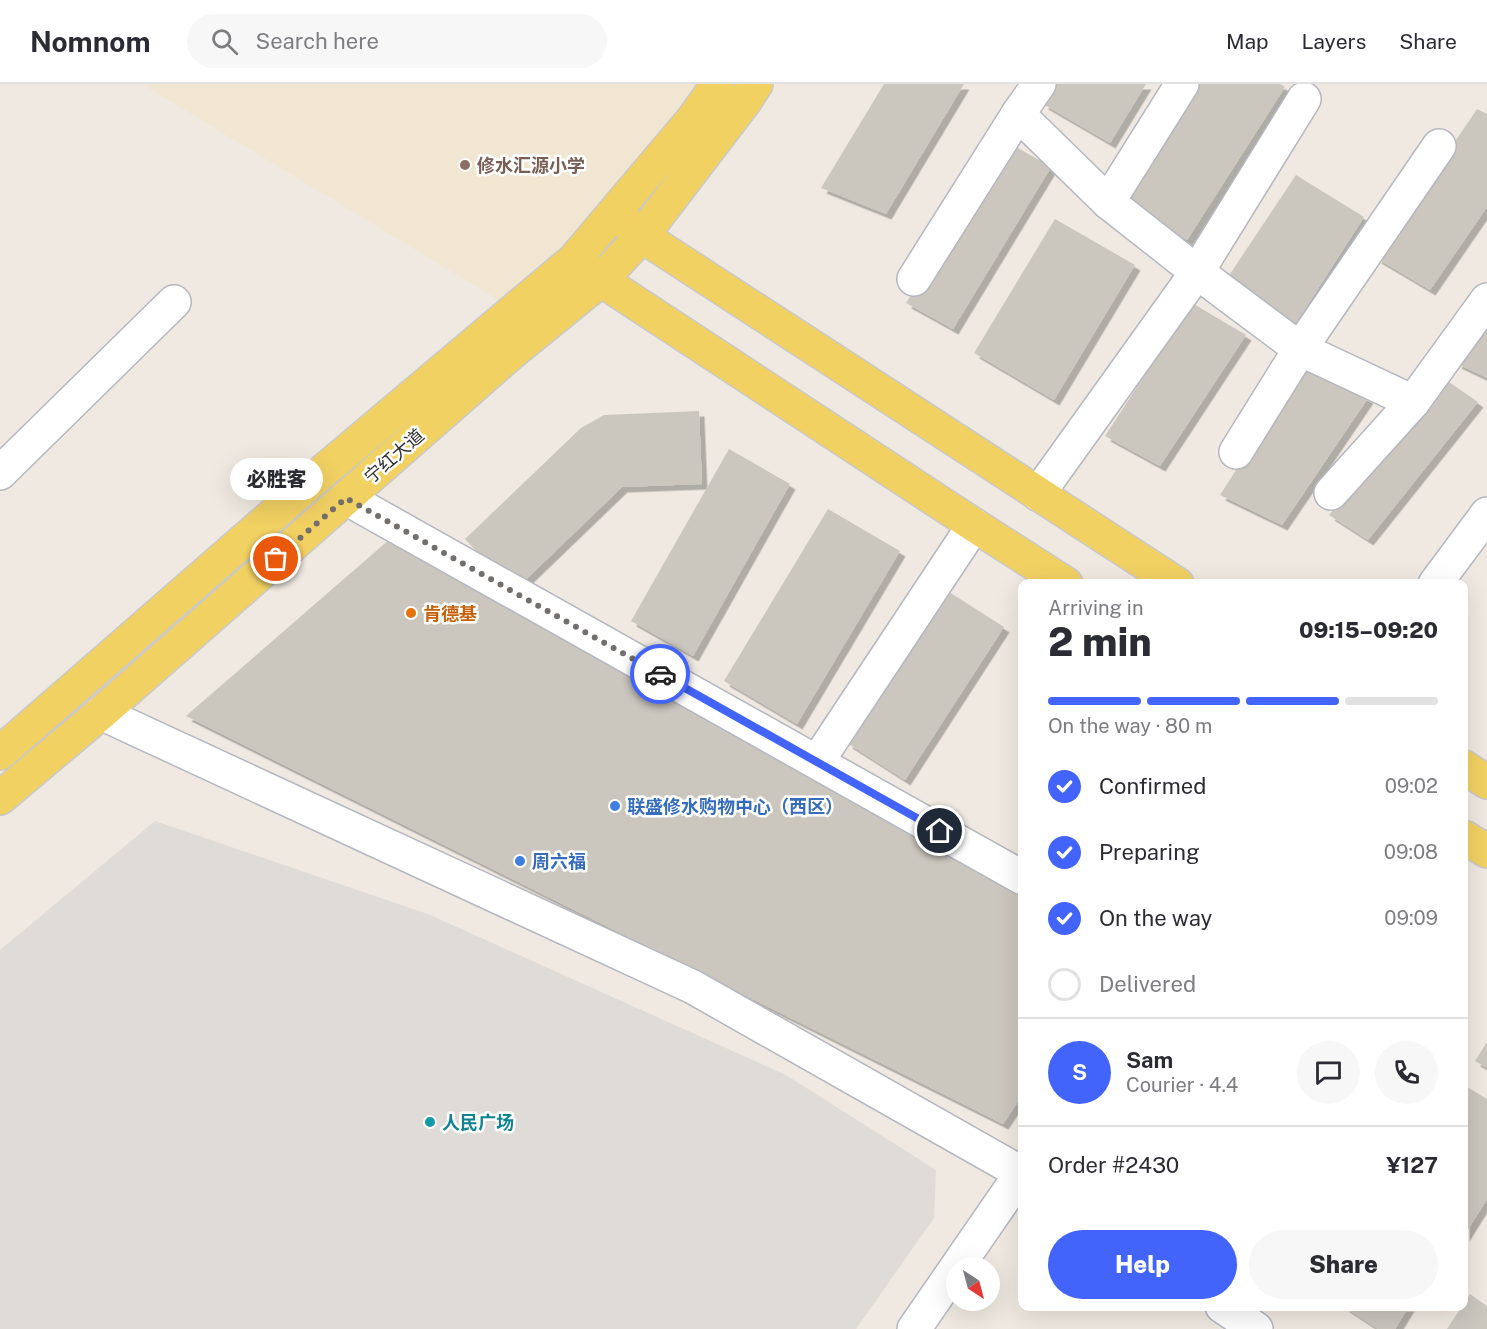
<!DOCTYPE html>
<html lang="en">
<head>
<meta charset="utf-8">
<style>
	:root { --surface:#fff; --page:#f7f7f7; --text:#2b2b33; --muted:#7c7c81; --line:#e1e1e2; --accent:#4264fb }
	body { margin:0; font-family:"Public Sans","Noto Sans SC",sans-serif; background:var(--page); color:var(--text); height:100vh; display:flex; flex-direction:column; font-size:22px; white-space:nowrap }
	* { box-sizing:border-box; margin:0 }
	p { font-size:20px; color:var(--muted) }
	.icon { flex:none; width:33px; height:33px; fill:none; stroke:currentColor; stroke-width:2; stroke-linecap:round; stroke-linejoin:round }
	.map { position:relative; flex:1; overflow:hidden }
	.side { position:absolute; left:1018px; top:495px; width:450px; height:732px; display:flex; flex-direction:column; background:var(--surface); border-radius:12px; box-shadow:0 6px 24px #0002 }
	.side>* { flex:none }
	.needle { width:39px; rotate:144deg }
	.buttons { position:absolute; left:946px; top:1173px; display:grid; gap:12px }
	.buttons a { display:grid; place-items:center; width:54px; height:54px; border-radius:50%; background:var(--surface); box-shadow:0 6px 24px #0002; font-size:30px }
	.pin { position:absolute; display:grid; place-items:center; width:51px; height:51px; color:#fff; margin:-26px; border:3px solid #fff; border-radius:50%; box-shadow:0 2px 6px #0007 }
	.courier { position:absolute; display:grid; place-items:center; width:60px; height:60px; margin:-30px; border:4px solid #4264fb; border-radius:50%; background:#fff; color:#222; box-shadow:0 2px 8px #0007 }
	.bubble { position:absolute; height:42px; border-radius:21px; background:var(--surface); box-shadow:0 6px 24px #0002; font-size:20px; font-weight:800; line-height:42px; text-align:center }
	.summary em { font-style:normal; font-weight:800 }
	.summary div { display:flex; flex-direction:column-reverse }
	.summary { display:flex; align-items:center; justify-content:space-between; height:102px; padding:0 30px }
	h1 { font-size:39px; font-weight:800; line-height:45px }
	.bar { display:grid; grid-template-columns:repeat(4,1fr); gap:9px 6px; align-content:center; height:72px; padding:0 30px }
	.bar i { height:8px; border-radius:4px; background:var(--line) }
	.bar .active { background:var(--accent) }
	.bar p { grid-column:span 4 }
	.line { display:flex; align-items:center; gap:15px; padding:0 30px; border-top:2px solid var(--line) }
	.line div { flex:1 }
	.round { display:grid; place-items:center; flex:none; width:63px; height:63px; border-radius:32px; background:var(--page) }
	ol { padding:0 30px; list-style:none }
	li { display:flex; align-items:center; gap:18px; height:66px }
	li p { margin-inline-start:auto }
	li .icon { padding:6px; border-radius:50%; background:var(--accent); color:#fff; stroke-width:4 }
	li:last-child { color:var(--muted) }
	li i { width:33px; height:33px; border:3px solid var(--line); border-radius:50% }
	.primary-button { display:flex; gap:12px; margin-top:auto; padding:12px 30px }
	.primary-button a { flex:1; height:69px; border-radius:36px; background:var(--accent); color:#fff; font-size:24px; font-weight:800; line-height:69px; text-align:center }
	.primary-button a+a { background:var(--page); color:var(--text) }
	header { display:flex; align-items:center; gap:36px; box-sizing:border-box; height:84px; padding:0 30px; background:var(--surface); border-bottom:2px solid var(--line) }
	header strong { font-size:28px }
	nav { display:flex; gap:33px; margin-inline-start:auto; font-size:21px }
	.search { width:420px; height:54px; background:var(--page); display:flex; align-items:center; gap:15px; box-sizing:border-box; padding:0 21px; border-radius:33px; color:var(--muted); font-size:22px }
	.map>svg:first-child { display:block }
</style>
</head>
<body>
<header>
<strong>Nomnom</strong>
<div class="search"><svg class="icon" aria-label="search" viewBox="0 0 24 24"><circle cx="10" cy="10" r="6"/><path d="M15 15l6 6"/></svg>Search here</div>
<nav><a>Map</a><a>Layers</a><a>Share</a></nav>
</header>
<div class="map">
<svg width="1487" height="1245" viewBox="0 0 1487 1245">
	<defs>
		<filter id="shadow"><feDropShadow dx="5.5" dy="5.5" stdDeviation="0" flood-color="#0004"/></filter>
	</defs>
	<rect width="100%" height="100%" fill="#efe9e1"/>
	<polygon fill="#f0e6d1" points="142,0 718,0 515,226"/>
	<polygon fill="#dfdcd8" points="155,737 428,830 786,991 936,1086 934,1134 856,1245 0,1245 0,866"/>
	<g fill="#cbc7bf" filter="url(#shadow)">
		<polygon points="884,0 964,0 886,130 821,104"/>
		<polygon points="1056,0 1146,0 1110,59 1043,20"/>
		<polygon points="1199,0 1280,0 1285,3 1187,156 1122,119"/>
		<polygon points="1477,25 1487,30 1487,123 1430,206 1376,174"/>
		<polygon points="1009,59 1051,83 953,245 906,219"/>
		<polygon points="1296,91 1364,133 1296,239 1226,196"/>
		<polygon points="1055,135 1135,181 1054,316 974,269"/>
		<polygon points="1192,219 1246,251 1160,382 1105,352"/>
		<polygon points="1487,236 1487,294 1456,279"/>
		<polygon points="1302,283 1368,314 1282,441 1220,411"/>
		<polygon points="1446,296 1478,318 1368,456 1329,431"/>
		<polygon points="699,327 702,400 622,403 515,506 465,455 581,344 604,331"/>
		<polygon points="729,365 790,400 693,572 631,537"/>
		<polygon points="828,425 900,467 797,640 724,597"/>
		<polygon points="390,455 1023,812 1023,1010 1003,1040 186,632"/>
		<polygon points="946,506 1004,543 905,696 847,659"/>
		<polygon points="1487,958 1487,984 1475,977"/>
		<polygon points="1464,1001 1487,1015 1487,1115 1464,1152"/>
		<polygon points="1470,1210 1487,1222 1487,1245 1447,1245 1462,1222 1464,1222 1464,1219"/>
		<polygon points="1343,1222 1409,1222 1395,1245 1378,1245"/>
	</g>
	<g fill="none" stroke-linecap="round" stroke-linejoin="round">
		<defs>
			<g id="street">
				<polyline points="1039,0 1018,30 1108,118 1197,188 1300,265 1413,318 1487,216"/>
				<polyline points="1108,118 1182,0"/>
				<polyline points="914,195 1018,30"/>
				<polyline points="1236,368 1300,265 1439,62"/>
				<polyline points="0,389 174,218"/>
				<polyline points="1331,409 1413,318"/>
				<polyline points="1038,410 1197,188 1304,15"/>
				<polyline points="346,414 1023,794"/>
				<polyline points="817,678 974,441"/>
			</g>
			<g id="secondary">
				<polyline points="1435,500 1487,430"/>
				<polyline points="101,629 693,903 1023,1090"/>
				<polyline points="1222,1222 1256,1245"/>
				<polyline points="914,1245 1023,1087"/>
			</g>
			<g id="primary">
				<polyline points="624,137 642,152 1177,500"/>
				<polyline points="583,182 601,196 974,441 1066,500"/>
				<polyline points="0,669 327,384 574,176 694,34 718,0"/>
				<polyline points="1464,683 1487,698"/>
				<polyline points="0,714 101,629 510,270 601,196 642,152 745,17 756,0"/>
				<polyline points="1464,753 1487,767"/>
			</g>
		</defs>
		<use href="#street" stroke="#b4b7c1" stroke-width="36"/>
		<use href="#secondary" stroke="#b4b7c1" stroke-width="36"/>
		<use href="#primary" stroke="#c9c9c9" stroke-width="36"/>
		<use href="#street" stroke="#fff" stroke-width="33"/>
		<use href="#secondary" stroke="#fff" stroke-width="33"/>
		<use href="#primary" stroke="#f2d163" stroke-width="33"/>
	</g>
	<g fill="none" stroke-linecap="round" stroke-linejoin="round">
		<polyline stroke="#726f6d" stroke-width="6" stroke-dasharray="0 10.8" points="276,475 346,414 660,590"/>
		<polyline stroke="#4264fb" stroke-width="8" points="660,590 940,747"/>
	</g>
	<circle fill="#8d6e63" stroke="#fff" stroke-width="2" cx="465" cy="81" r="6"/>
	<circle fill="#e8710a" stroke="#fff" stroke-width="2" cx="411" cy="529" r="6"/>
	<g fill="#3f7fe0" stroke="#fff" stroke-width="2">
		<circle cx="615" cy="722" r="6"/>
		<circle cx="520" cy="777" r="6"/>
	</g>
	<circle fill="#0f9aa8" stroke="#fff" stroke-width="2" cx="430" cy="1038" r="6"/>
	<g text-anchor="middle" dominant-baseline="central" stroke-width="5" stroke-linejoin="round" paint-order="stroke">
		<g font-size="18" font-weight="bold" fill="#785e54" stroke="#fff" text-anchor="start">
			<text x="477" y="81">修水汇源小学</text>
		</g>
		<g font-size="18" fill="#2e2e2e" stroke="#fff">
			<text transform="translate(394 372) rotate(-41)">宁红大道</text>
		</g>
		<g font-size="18" font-weight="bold" fill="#c56008" stroke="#fff" text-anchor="start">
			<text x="423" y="529">肯德基</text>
		</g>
		<g font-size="18" font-weight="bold" fill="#366cbe" stroke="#fff" text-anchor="start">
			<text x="627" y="722">联盛修水购物中心（西区）</text>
			<text x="532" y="777">周六福</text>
		</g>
		<g font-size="18" font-weight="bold" fill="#0d838f" stroke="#fff" text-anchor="start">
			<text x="442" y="1038">人民广场</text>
		</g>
	</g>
</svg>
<div class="buttons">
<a><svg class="needle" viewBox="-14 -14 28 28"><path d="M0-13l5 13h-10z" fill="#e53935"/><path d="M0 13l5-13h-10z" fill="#7c7c81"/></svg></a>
</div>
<div class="pin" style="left:276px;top:475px;background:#ea580c"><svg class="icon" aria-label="bag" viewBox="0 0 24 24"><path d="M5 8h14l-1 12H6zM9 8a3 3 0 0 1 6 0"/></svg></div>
<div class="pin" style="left:940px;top:747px;background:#1f2937"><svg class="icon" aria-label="home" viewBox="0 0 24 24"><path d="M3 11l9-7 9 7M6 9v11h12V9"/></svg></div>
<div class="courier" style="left:660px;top:590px"><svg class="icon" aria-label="car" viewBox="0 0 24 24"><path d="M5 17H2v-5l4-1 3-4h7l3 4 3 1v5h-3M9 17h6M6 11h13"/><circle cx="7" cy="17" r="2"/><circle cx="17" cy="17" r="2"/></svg></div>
<div class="bubble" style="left:230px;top:374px;width:93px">必胜客</div>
<section class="side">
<div class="summary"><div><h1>2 min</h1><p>Arriving in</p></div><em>09:15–09:20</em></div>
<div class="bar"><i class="active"></i><i class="active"></i><i class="active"></i><i></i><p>On the way · 80 m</p></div>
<ol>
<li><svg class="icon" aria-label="check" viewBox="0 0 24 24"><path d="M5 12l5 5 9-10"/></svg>Confirmed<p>09:02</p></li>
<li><svg class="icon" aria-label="check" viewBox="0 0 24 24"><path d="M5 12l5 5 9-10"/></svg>Preparing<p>09:08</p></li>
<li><svg class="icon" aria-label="check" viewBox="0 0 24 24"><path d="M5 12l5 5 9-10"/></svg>On the way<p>09:09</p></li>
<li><i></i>Delivered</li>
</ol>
<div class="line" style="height:108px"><b class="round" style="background:var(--accent);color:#fff">S</b><div><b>Sam</b><p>Courier · 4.4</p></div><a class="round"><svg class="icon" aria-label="chat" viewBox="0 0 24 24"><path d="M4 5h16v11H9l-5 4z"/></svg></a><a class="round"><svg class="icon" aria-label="phone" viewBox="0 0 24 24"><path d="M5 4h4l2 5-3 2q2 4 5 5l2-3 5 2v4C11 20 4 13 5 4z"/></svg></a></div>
<div class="line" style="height:78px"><div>Order #2430</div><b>¥127</b></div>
<div class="primary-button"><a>Help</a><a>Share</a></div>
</section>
</div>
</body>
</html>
